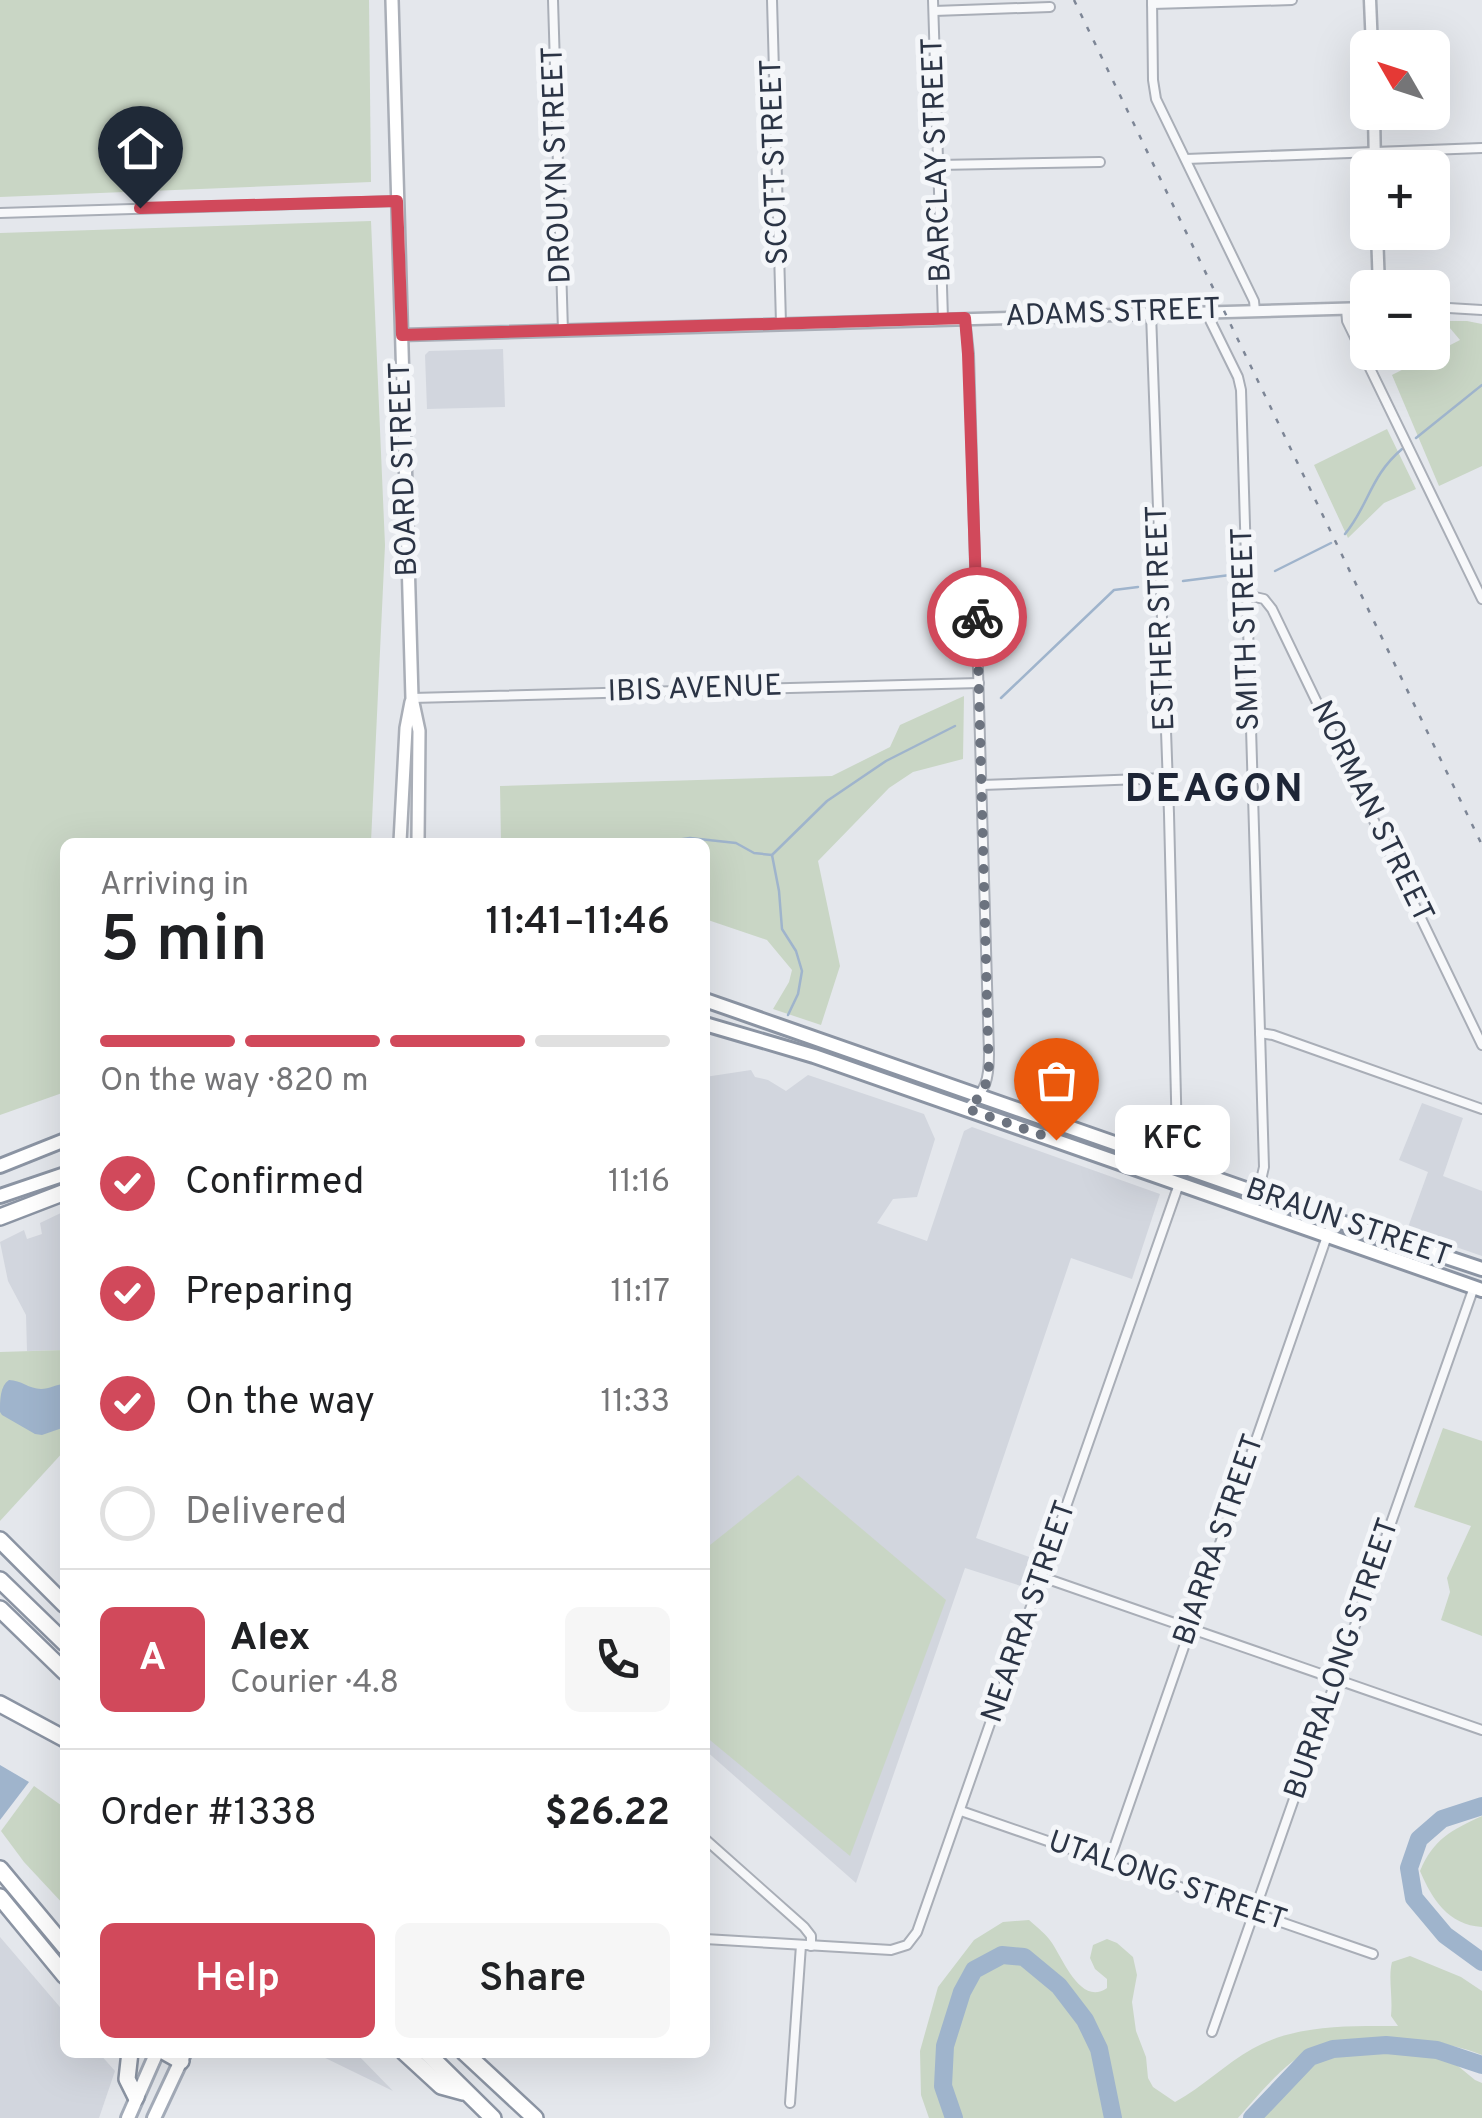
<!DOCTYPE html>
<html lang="en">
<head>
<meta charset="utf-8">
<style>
	:root { --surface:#fff; --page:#f6f6f6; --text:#202124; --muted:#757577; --line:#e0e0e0; --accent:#d1495b }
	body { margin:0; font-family:Overpass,sans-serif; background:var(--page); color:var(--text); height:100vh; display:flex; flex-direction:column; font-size:38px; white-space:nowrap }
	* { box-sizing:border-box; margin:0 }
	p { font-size:32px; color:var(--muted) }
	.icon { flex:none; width:55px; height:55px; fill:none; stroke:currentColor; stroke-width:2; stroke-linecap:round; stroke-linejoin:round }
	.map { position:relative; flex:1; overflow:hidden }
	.sheet { position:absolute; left:60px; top:838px; width:650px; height:1220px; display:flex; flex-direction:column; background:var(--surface); border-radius:15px; box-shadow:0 10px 40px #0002 }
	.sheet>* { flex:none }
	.needle { width:65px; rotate:309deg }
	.fabs { position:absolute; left:1350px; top:30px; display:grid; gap:20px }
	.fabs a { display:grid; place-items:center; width:100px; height:100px; border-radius:15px; background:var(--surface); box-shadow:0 10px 40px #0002; font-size:50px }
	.pin { position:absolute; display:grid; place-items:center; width:85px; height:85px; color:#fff; margin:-102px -42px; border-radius:50% 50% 50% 0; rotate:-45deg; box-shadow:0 0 10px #0007 }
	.pin .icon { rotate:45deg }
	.courier { position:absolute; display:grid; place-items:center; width:100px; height:100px; margin:-50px; border:8px solid #d1495b; border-radius:50%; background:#fff; color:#222; box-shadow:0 2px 12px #0007 }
	.bubble { position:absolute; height:70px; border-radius:15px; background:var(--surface); box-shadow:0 10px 40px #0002; font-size:32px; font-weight:600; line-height:70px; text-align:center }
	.headline em { font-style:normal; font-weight:600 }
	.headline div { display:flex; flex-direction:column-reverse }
	.headline { display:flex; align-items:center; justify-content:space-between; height:170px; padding:0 40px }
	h1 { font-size:65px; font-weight:600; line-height:75px }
	.bar { display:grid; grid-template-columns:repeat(4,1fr); gap:15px 10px; align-content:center; height:120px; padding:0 40px }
	.bar i { height:12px; border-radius:8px; background:var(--line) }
	.bar .current { background:var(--accent) }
	.bar p { grid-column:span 4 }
	.line { display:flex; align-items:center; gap:25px; padding:0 40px; border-top:2px solid var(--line) }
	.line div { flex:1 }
	.round { display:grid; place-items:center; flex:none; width:105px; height:105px; border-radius:15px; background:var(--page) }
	ol { padding:0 40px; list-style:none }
	li { display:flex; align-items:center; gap:30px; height:110px }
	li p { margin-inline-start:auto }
	li .icon { padding:10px; border-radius:50%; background:var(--accent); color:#fff; stroke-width:4 }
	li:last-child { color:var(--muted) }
	li i { width:55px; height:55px; border:5px solid var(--line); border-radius:50% }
	.cta { display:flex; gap:20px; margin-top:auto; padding:20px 40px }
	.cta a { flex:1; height:115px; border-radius:15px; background:var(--accent); color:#fff; font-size:40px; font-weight:600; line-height:115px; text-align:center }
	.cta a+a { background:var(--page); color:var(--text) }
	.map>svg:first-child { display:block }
</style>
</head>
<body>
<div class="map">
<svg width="1482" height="2118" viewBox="0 0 1482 2118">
	<rect width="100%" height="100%" fill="#e4e7ec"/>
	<g fill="#d2d6de">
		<polygon points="503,349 505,407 427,409 425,355 429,351"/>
		<polygon points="751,1070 755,1077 768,1080 786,1091 808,1075 924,1114 935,1139 917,1197 893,1199 877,1223 927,1241 964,1131 972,1127 1160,1194 1132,1279 1071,1258 976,1538 1035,1559 1024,1587 965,1568 856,1883 705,1750 705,1077"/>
		<polygon points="1422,1103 1463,1118 1443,1176 1482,1191 1482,1256 1407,1230 1428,1172 1399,1160"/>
		<polygon points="65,1211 65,1350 27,1351 26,1315 8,1281 0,1242 24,1230 27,1239 42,1234 40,1223"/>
		<polygon points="0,1937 65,2013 65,2052 99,2053 115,2071 99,2118 0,2118"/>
		<polygon points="315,2053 356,2053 393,2091"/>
	</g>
	<g fill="#c9d6c5">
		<polygon points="0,0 369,0 371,182 0,197"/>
		<polygon points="371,221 385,545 371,842 65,842 65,1092 0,1115 0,233"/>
		<polygon points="1444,321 1467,321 1482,324 1482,466 1439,486 1392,375 1460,340"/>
		<polygon points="1387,429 1416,489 1384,503 1348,538 1314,465"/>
		<polygon points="964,696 963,759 913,772 889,788 818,861 840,966 821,1025 773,1009 789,982 792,970 767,940 705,919 705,842 501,842 500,786 832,776 890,747 900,725"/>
		<polygon points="65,1350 65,1450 0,1521 0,1352"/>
		<polygon points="1443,1428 1482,1441 1482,1636 1441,1620 1450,1592 1447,1578 1471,1526 1414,1507"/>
		<polygon points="798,1475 946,1600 850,1856 705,1736 705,1549"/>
		<polygon points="34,1786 65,1808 65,1906 24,1862 1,1831"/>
		<path d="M1482,1816V1927C1448,1925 1432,1899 1420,1871C1433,1839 1452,1830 1482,1816Z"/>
		<path d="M1029,1920C1037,1927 1047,1935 1052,1943C1064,1961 1081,2006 1107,1988V1979L1095,1969L1090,1958L1093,1945L1107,1939L1117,1943L1133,1957L1137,1975L1132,2002L1136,2031L1146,2057L1148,2078L1153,2087L1175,2102C1203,2087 1225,2064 1252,2049C1296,2024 1350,2026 1398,2026L1391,2016C1393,1997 1388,1977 1392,1962L1410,1956L1461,1977L1482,1991V2055C1443,2038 1352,2031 1313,2049C1284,2062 1259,2095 1238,2118H929L921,2095L920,2051L938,1987L974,1940L1003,1922Z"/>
		<path d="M1383,2051L1447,2057L1475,2080L1482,2083V2118H1259C1275,2098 1295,2072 1318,2061C1338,2051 1362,2052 1383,2051Z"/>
	</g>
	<g fill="#9fb4cc">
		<path d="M9,1380C21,1380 29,1389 41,1389C49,1389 57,1384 65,1384V1427L42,1435L35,1434L2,1415L0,1412C0,1400 0,1386 9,1380Z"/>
		<polygon points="0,1765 29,1782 0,1820"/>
	</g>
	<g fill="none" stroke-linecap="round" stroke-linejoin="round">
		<g stroke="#9fb4cc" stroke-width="2.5">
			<polyline points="1416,438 1482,385"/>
			<path d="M1345,534C1369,505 1370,476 1402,449"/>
			<polyline points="1275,571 1331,543"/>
			<polyline points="1183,581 1230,575"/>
			<polyline points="1001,698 1114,590 1138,587"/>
			<polyline points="663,842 690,838 736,843 754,853 772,855 827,801 886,761 955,726"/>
			<polyline points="772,855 779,891 782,929 796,951 802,971 798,994 788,1015"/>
		</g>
		<g stroke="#9fb4cc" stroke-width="18">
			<polyline points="1482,1806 1442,1819 1419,1839 1409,1868 1414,1898 1445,1935 1482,1962"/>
			<polyline points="954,2118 943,2086 945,2046 962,1992 974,1970 1002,1955 1024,1957 1059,1986 1085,2020 1099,2049 1113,2118"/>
			<polyline points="1252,2118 1310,2057 1333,2049 1386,2045 1437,2050 1482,2065"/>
		</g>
		<defs>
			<g id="minor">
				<polyline points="553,0 563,331"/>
				<polyline points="772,0 781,323"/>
				<polyline points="933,0 943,319"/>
				<polyline points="1152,0 1153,80 1156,99 1254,301 1255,311"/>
				<polyline points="1152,4 1292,0"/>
				<polyline points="934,11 1050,7"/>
				<polyline points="1186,159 1482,148"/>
				<polyline points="938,165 1100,162"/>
				<polyline points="0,213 397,201"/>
				<polyline points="1432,307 1482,310"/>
				<polyline points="1346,309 1347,321 1482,599"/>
				<polyline points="1206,312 1238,377 1241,390 1264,1167 1258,1193"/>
				<polyline points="1151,313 1169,814 1177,1139 1171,1162"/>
				<path d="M965,318L969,354L989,1054C989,1080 986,1090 967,1109"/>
				<polyline points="1246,595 1264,599 1272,609 1482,1045"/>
				<polyline points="412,698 979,683"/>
				<polyline points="982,785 1167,778"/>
				<polyline points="1260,1033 1273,1035 1482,1109"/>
				<polyline points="1042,1577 1482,1730"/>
				<polyline points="961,1811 1373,1954"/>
				<polyline points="705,1839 804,1927 811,1936 811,1946"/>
				<polyline points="1109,1862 1333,1219"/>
				<polyline points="705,1939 891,1950 907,1945 917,1932 1179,1184"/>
				<polyline points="1212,2032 1474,1287"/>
				<polyline points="790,2103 801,1945"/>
			</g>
			<g id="tertiary">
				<polyline points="1370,0 1372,48"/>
				<polyline points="1374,112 1375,168"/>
				<polyline points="1377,232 1379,288"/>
				<polyline points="402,335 1368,308"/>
			</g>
			<g id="secondary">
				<polyline points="392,0 412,698 419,731 418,842"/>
				<polyline points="400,842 406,728 411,702"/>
			</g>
			<g id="primary">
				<polyline points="128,2118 157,2052"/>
				<polyline points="154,2118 185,2052"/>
			</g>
			<g id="trunk">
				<polyline points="705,1000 1320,1215 1482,1269"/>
				<polyline points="705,1024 814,1056 1482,1290"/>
				<polyline points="0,1166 65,1140"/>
				<polyline points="0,1196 65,1174"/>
			</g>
			<g id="motorway">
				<polyline points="0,1217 65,1192"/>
				<polyline points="0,1540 65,1605"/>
				<polyline points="0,1580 65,1643"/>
				<polyline points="0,1609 65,1672"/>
				<polyline points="0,1704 65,1739"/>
				<polyline points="0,1869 65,1947"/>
				<polyline points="0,1897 65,1976"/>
				<polyline points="130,2052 127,2079 136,2097"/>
				<polyline points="165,2052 181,2061"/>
				<polyline points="404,2052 441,2086 463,2092"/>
				<polyline points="426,2052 493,2118"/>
				<polyline points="464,2052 535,2118"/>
			</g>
		</defs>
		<use href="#minor" stroke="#a9aeb7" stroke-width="12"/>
		<use href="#tertiary" stroke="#a9aeb7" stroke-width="15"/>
		<use href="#secondary" stroke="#a9aeb7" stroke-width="16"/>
		<use href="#primary" stroke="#a3abb8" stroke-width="18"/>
		<use href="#trunk" stroke="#8b94a3" stroke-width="18"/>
		<use href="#motorway" stroke="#8b94a3" stroke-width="20"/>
		<use href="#minor" stroke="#f7f8fa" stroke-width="8"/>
		<use href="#tertiary" stroke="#f7f8fa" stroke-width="10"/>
		<use href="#secondary" stroke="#fff" stroke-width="11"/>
		<use href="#primary" stroke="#fff" stroke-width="12"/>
		<use href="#trunk" stroke="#fff" stroke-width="12"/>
		<use href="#motorway" stroke="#fff" stroke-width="15"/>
		<polyline stroke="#7d8696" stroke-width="2.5" stroke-dasharray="5 10" stroke-linecap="butt" points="1074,0 1482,845"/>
	</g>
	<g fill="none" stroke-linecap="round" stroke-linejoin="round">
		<polyline stroke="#6c737f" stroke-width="10" stroke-dasharray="0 18" points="977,617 989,1076 981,1095 968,1109 1056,1140"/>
		<polyline stroke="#d1495b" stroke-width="12" points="140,208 397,201 402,335 965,318 968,354 977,617"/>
	</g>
	<g text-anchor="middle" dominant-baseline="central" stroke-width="10" stroke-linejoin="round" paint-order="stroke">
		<g font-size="30" fill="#2b3445" stroke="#f4f6f9">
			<text transform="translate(938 160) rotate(-92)">BARCLAY STREET</text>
			<text transform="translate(776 162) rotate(-92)">SCOTT STREET</text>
			<text transform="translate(558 165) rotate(-92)">DROUYN STREET</text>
			<text transform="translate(1113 314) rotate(-2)">ADAMS STREET</text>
			<text transform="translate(405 469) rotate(-92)">BOARD STREET</text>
			<text transform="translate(1162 618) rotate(-92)">ESTHER STREET</text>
			<text transform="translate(1247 629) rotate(-92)">SMITH STREET</text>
			<text transform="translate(695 690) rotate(-2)">IBIS AVENUE</text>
			<text transform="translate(1371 812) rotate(64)">NORMAN STREET</text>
			<text transform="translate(1348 1224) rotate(19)">BRAUN STREET</text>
			<text transform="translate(1220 1540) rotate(-71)">BIARRA STREET</text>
			<text transform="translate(1030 1612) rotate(-71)">NEARRA STREET</text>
			<text transform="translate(1343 1659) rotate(-71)">BURRALONG STREET</text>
			<text transform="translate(1167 1882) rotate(19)">UTALONG STREET</text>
		</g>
		<g font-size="40" font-weight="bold" letter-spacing="2.5" fill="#1d2536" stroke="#f4f6f9">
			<text x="1215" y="791">DEAGON</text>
		</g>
	</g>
</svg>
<div class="fabs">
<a><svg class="needle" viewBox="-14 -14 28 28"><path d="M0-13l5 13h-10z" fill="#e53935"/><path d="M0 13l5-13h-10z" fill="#757577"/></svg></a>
<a>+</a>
<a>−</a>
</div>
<div class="pin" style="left:1056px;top:1140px;background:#ea580c"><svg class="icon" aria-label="bag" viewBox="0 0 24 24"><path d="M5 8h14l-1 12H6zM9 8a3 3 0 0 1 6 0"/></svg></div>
<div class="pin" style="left:140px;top:208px;background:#1f2937"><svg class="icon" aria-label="home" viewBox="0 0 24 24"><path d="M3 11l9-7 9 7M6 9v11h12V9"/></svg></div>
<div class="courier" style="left:977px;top:617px"><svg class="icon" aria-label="bike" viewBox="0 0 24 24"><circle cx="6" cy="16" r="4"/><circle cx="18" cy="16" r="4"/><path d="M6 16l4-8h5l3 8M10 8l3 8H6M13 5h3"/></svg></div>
<div class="bubble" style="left:1115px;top:1105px;width:115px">KFC</div>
<section class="sheet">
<div class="headline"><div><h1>5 min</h1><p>Arriving in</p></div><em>11:41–11:46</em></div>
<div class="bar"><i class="current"></i><i class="current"></i><i class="current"></i><i></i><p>On the way · 820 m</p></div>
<ol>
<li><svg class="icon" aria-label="check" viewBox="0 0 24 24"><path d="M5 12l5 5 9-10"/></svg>Confirmed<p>11:16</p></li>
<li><svg class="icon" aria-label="check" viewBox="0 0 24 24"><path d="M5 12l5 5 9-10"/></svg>Preparing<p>11:17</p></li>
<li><svg class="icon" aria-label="check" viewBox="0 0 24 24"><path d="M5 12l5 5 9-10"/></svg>On the way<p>11:33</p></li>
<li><i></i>Delivered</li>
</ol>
<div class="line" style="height:180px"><b class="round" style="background:var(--accent);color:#fff">A</b><div><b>Alex</b><p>Courier · 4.8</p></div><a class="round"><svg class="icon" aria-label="phone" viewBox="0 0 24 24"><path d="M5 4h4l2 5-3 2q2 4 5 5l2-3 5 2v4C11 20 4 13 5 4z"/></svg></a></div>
<div class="line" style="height:130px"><div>Order #1338</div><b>$26.22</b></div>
<div class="cta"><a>Help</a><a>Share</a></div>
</section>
</div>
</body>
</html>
